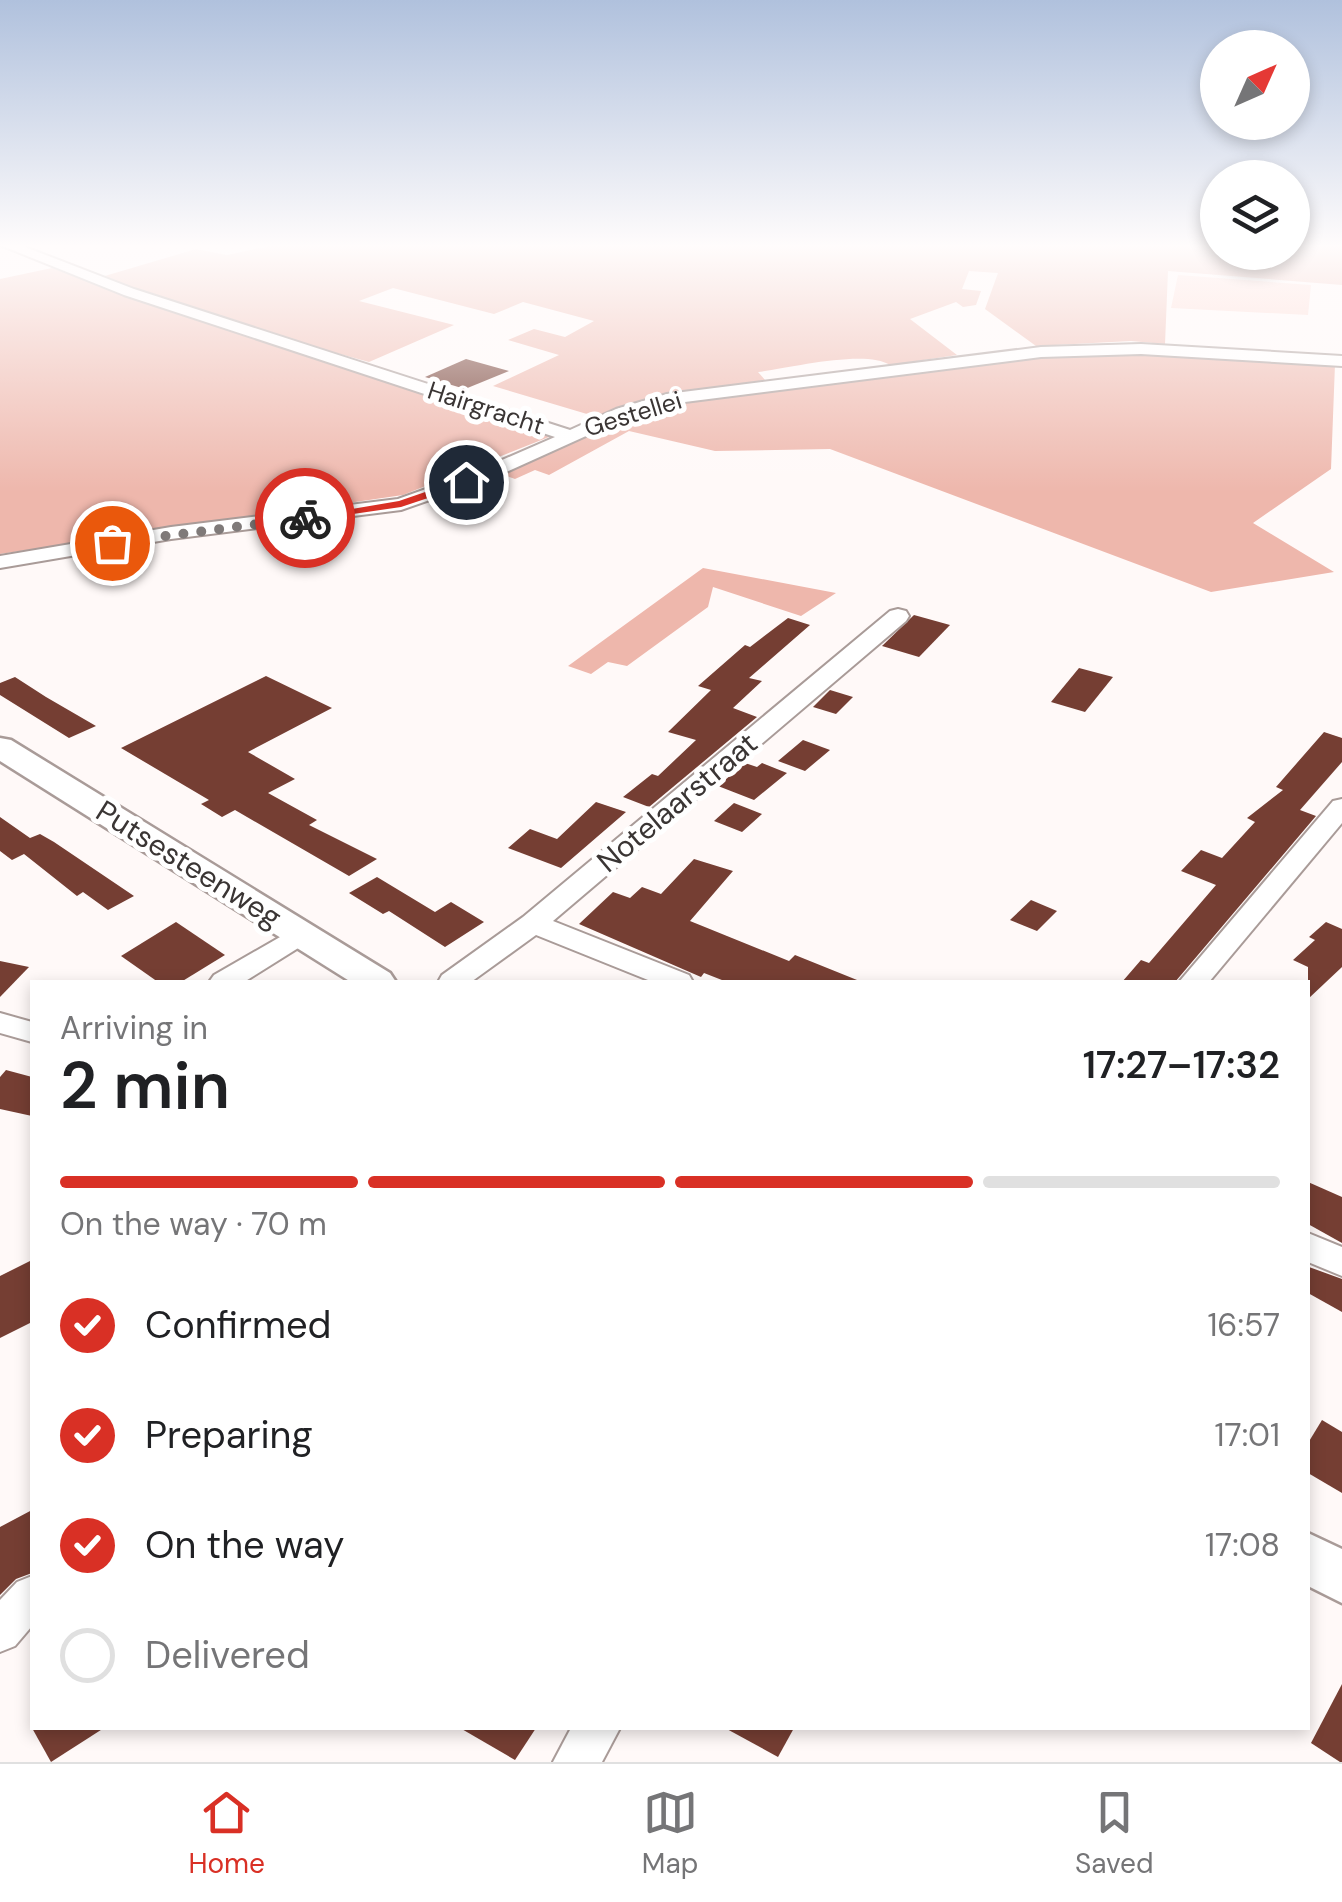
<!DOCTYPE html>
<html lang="en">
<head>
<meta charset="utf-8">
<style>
	:root { --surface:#fff; --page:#f2f2f2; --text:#202124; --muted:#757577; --line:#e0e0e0; --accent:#d93025 }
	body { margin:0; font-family:"DM Sans",sans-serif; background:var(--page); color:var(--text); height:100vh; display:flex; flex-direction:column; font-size:38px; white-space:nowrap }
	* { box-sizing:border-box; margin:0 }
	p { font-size:32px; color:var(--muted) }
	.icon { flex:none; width:55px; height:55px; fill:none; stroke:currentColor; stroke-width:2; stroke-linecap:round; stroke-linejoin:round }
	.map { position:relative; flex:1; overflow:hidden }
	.sheet { position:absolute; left:30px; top:980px; width:1280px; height:750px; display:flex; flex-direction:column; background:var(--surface); border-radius:0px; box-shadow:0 5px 15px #0003 }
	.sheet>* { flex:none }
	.needle { width:65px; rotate:45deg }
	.fabs { position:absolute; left:1200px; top:30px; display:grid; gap:20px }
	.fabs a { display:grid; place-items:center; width:110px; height:110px; border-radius:50%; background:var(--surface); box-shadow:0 5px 15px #0003; font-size:50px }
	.pin { position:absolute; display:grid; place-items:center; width:85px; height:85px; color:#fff; margin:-42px; border:5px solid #fff; border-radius:50%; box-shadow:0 2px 10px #0007 }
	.courier { position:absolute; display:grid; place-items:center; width:100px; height:100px; margin:-50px; border:8px solid #d93025; border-radius:50%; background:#fff; color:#222; box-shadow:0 2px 12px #0007 }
	.headline em { font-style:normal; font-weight:600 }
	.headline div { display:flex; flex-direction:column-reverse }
	.headline { display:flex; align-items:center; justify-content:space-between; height:170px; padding:0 30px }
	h1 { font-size:65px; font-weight:600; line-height:75px }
	.bar { display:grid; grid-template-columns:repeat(4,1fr); gap:15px 10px; align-content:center; height:120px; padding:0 30px }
	.bar i { height:12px; border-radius:8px; background:var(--line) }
	.bar .selected { background:var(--accent) }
	.bar p { grid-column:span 4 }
	ol { padding:0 30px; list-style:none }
	li { display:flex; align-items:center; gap:30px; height:110px }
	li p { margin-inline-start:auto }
	li .icon { padding:10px; border-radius:50%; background:var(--accent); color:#fff; stroke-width:4 }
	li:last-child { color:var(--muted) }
	li i { width:55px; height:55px; border:5px solid var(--line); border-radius:50% }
	.menu { display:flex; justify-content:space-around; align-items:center; height:140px; border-top:2px solid var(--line); background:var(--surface); font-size:28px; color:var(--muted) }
	.menu a { display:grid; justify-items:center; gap:5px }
	.menu .selected { color:var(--accent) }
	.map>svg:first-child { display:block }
</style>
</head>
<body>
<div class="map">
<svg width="1342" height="1762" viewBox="0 0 1342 1762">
	<rect width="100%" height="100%" fill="#fff9f8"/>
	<g fill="#eeb7ac">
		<path d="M274,245H1217L1218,252H1292L1293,245H1342V285L1168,271L1165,344L1131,341L1036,346L985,309L998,273L969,271L962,289L981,291L976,305L963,307L956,302L910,319L957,355L890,365C866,349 789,368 758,372L765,380L663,394L597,417L493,386L559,355L508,340L534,329L565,337L594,321L523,302L494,314L393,288L359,301L454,325L369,362L286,339L554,435L403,495L0,554V279L52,268L229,331L258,333L98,278L196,249L227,255Z"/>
		<polygon points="1098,353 1208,355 1335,364 1331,469 1253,523 1334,572 1211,592 830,449 715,451 629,431 549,475 535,470 515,479 499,473 612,423 672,402 994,360"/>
		<polygon points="703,568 836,593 801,616 713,587 708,607 627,666 608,662 591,674 568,666"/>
	</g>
	<polygon fill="#fdd4cc" points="1178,275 1311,285 1308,315 1171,308"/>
	<g fill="#753e33">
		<polygon points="466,359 509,371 465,389 425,377"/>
		<polygon points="914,615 950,625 919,657 882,646"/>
		<polygon points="788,618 810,625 749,678 762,681 733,708 757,717 649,807 623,797 652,774 658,776 696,740 668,732 711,690 698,686 745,645 750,647"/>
		<polygon points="1079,668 1113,677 1085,712 1051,702"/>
		<polygon points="266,676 332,708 248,752 295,779 268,793 317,820 309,825 377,859 349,876 235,810 222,817 201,804 209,800 121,748"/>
		<polygon points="15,677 46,697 96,726 69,738 0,695 0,683"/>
		<polygon points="830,690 853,697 836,714 813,707"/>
		<polygon points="1324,732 1342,738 1342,762 1300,810 1316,816 1175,982 1122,982 1141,960 1149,963 1216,885 1181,871 1201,850 1222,858 1255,822 1247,818 1283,790 1276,787"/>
		<polygon points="803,740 830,750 805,771 778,761"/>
		<polygon points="745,763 757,767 762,763 787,773 754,800 718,786"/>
		<polygon points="596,802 626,812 561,868 508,848 530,829 557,839"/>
		<polygon points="734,803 762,814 742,832 714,821"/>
		<polygon points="0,817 30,838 40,834 54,842 134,896 108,910 83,892 77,896 24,854 12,860 0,851"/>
		<polygon points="694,859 733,871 690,921 789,961 795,955 862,982 727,982 704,973 701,977 579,924 613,892 630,898 642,887 661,894"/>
		<polygon points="377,877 435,912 451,902 484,922 445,947 389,911 383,914 349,893"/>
		<polygon points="1031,900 1057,911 1037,931 1010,920"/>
		<polygon points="176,922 225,955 181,982 158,982 121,956"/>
		<polygon points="1326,922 1342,929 1342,967 1308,999 1308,967 1293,960 1315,940 1309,937"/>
		<polygon points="0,961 29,967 0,997"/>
		<polygon points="6,1070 32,1077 32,1116 0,1109 0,1077"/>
		<polygon points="1308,1182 1342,1197 1342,1243 1308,1224"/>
		<polygon points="32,1260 32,1322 0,1338 0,1276"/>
		<polygon points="1309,1267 1342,1279 1342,1312 1308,1293"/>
		<polygon points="1322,1420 1342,1432 1342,1493 1308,1473 1308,1443"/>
		<polygon points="32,1510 32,1573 16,1579 0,1595 0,1527"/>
		<polygon points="1342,1684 1342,1762 1340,1762 1311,1743"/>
		<polygon points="32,1728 104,1728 51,1762"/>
		<polygon points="460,1728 536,1728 515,1760"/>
		<polygon points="725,1728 794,1728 778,1757"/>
	</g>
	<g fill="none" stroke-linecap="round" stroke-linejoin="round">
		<defs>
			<g id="minor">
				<polygon points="0,245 20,245 134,289 570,430 616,409 667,394 1041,347 1141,344 1342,356 1342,366 1141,354 1041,357 669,404 628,417 493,478 401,510 171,539 0,568 0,556 171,527 398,499 479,470 555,437 124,295"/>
				<polygon points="898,609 906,611 909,616 906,621 553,921 689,975 693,982 653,982 536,935 471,982 438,982 442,975 523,917 890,611"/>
				<polygon points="1342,799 1342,823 1209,982 1179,982 1333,801"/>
				<polygon points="301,925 311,928 315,934 311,940 244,982 209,982 214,975"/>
				<polygon points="0,1013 32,1022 32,1042 0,1033"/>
				<polygon points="1308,1233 1342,1247 1342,1276 1308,1262"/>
				<polygon points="32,1576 32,1626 15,1646 0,1652 0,1600 17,1582"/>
				<polygon points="571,1728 620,1728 602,1762 553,1762"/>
			</g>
			<g id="major">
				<polygon points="0,738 11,740 390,973 396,982 351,982 0,761"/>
				<polygon points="1308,1533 1342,1549 1342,1603 1308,1586"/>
			</g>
		</defs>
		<use href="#minor" stroke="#a99b98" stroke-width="4"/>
		<use href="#major" stroke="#a99b98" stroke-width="5"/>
		<use href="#minor" fill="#fff" fill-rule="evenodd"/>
		<use href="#major" fill="#fff" fill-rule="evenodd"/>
	</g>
	<linearGradient id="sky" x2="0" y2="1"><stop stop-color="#b0c1dd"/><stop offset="0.5" stop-color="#fffcfc"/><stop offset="1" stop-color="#fffcfc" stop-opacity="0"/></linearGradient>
	<rect width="1342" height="492" fill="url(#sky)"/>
	<polygon fill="#d93025" points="466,478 470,484 401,507 305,521 299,518 399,501"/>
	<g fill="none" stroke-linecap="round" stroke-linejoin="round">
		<polyline stroke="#7f7a79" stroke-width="10" stroke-dasharray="0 18" points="112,543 305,518"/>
	</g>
	<g text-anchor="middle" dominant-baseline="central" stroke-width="10" stroke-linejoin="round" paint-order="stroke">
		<g font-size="25" fill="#3a3534" stroke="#fff">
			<text transform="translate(486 408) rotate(18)">Hairgracht</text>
			<text transform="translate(633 414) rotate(-17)">Gestellei</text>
		</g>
		<g font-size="30" fill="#3a3534" stroke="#fff">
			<text transform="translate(677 802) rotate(-40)">Notelaarstraat</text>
			<text transform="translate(189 864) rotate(32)">Putsesteenweg</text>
		</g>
	</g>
</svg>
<div class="fabs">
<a><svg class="needle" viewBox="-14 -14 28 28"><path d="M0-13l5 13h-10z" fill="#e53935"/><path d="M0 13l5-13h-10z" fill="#757577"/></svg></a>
<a><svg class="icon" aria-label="layers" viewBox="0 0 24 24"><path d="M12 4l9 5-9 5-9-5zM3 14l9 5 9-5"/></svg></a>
</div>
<div class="pin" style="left:112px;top:543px;background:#ea580c"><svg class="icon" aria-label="bag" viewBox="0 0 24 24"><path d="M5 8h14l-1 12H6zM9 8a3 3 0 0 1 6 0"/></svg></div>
<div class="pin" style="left:466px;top:482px;background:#1f2937"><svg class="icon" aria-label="home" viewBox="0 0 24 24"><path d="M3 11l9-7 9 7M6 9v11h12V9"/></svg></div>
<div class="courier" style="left:305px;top:518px"><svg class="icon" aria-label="bike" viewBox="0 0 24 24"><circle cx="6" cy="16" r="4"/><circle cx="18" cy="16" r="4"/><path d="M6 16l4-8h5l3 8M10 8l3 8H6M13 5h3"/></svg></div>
<section class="sheet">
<div class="headline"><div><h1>2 min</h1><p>Arriving in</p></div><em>17:27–17:32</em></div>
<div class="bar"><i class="selected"></i><i class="selected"></i><i class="selected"></i><i></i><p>On the way · 70 m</p></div>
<ol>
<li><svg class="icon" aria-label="check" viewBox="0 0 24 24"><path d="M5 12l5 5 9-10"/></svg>Confirmed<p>16:57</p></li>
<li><svg class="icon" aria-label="check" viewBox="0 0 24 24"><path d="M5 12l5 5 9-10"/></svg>Preparing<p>17:01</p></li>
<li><svg class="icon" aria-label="check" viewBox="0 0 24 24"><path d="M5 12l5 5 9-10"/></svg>On the way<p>17:08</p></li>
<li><i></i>Delivered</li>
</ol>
</section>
</div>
<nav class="menu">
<a class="selected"><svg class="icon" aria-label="home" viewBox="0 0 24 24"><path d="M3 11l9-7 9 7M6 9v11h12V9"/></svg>Home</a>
<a><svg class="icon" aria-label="map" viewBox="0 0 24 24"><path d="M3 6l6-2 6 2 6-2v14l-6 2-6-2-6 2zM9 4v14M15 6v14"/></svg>Map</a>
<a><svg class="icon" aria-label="saved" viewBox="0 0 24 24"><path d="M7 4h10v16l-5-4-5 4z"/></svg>Saved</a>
</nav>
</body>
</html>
